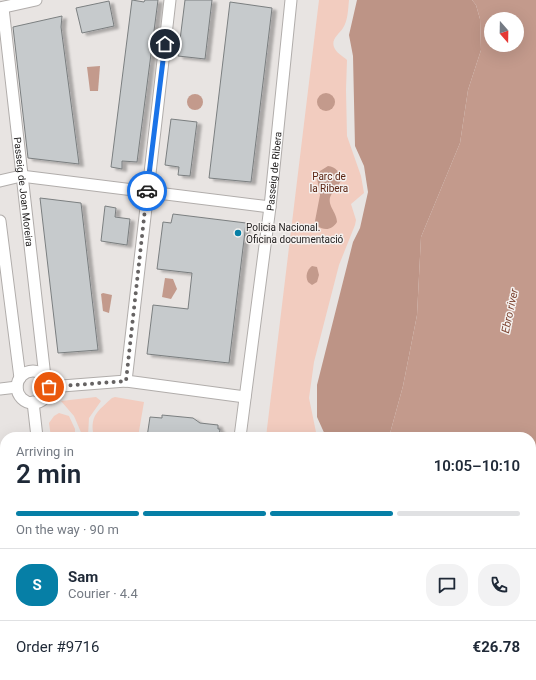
<!DOCTYPE html>
<html lang="en">
<head>
<meta charset="utf-8">
<style>
	:root { --surface:#fff; --page:#f2f2f3; --text:#1f2937; --muted:#747a83; --line:#e0e1e3; --accent:#067fa6 }
	body { margin:0; font-family:Roboto,sans-serif; background:var(--page); color:var(--text); height:100vh; display:flex; flex-direction:column; font-size:15px; white-space:nowrap }
	* { box-sizing:border-box; margin:0 }
	p { font-size:13px; color:var(--muted) }
	.icon { flex:none; width:22px; height:22px; fill:none; stroke:currentColor; stroke-width:2; stroke-linecap:round; stroke-linejoin:round }
	.map { position:relative; flex:1; overflow:hidden }
	.sheet { position:absolute; left:0px; top:432px; width:536px; height:248px; display:flex; flex-direction:column; background:var(--surface); border-radius:16px 16px 0 0; box-shadow:0 4px 16px #0002 }
	.sheet>* { flex:none }
	.needle { width:26px; rotate:160deg }
	.buttons { position:absolute; left:484px; top:12px; display:grid; gap:8px }
	.buttons a { display:grid; place-items:center; width:40px; height:40px; border-radius:50%; background:var(--surface); box-shadow:0 4px 16px #0002; font-size:20px }
	.pin { position:absolute; display:grid; place-items:center; width:34px; height:34px; color:#fff; margin:-17px; border:2px solid #fff; border-radius:50%; box-shadow:0 1px 4px #0007 }
	.courier { position:absolute; display:grid; place-items:center; width:40px; height:40px; margin:-20px; border:3px solid #1a73e8; border-radius:50%; background:#fff; color:#222; box-shadow:0 1px 5px #0007 }
	.head em { font-style:normal; font-weight:600 }
	.head div { display:flex; flex-direction:column-reverse }
	.head { display:flex; align-items:center; justify-content:space-between; height:68px; padding:0 16px }
	h1 { font-size:26px; font-weight:600; line-height:30px }
	.bar { display:grid; grid-template-columns:repeat(4,1fr); gap:6px 4px; align-content:center; height:48px; padding:0 16px }
	.bar i { height:5px; border-radius:3px; background:var(--line) }
	.bar .active { background:var(--accent) }
	.bar p { grid-column:span 4 }
	.line { display:flex; align-items:center; gap:10px; padding:0 16px; border-top:1px solid var(--line) }
	.line div { flex:1 }
	.round { display:grid; place-items:center; flex:none; width:42px; height:42px; border-radius:16px; background:var(--page) }
	.map>svg:first-child { display:block }
</style>
</head>
<body>
<div class="map">
<svg width="536" height="680" viewBox="0 0 536 680">
	<defs>
		<filter id="shadow"><feDropShadow dx="4.5" dy="2.5" stdDeviation="1" flood-color="#0004"/></filter>
	</defs>
	<rect width="100%" height="100%" fill="#e8e4e2"/>
	<g fill="#f2ccbf">
		<path d="M319,0H349C348,10 348,20 343,28C339,34 331,39 334,47C336,53 343,56 347,60L346,90L347,136L361,176L364,193L351,204L356,220L355,225L339,265L314,362L309,398L317,437H266Z"/>
		<polygon points="96,397 101,401 89,418 88,436 83,437 74,416 61,401"/>
		<path d="M115,397L144,402L138,437H94C89,416 98,411 112,398Z"/>
		<polygon points="59,413 69,416 75,429 75,437 51,437 49,423 54,416"/>
		<polygon points="5,520 5,560 0,562 0,523"/>
		<polygon points="5,653 5,675 98,675 100,680 0,680 0,655"/>
		<polygon points="238,675 308,675 307,680 238,680"/>
	</g>
	<g fill="#bd9486">
		<polygon points="357,0 472,0 476,5 480,19 481,50 468,90 460,143 421,237 417,315 403,386 389,437 326,437 317,417 317,385 353,242 360,228 368,192 364,166 355,146 353,56 349,35"/>
		<path d="M536,626V680H535C530,665 526,640 536,626Z"/>
	</g>
	<g fill="#c39a8c" fill-rule="evenodd">
		<path d="M472,0H536V626L531,637V437H389L403,386L417,315L421,237L460,143L468,90L481,50L480,19L476,5ZM491,19H517V45H491Z"/>
		<polygon points="100,66 98,91 90,91 87,67"/>
		<circle cx="326" cy="102" r="9"/>
		<circle cx="195" cy="102" r="8"/>
		<path d="M328,166C336,167 340,172 341,181C338,186 334,190 331,195C326,205 337,212 337,222C332,230 325,231 317,226L315,221L320,195L317,178L320,171Z"/>
		<path d="M312,266L317,267L319,275L317,282L312,285L308,282C305,276 307,270 312,266Z"/>
		<polygon points="165,278 173,279 177,289 171,299 162,297"/>
		<polygon points="103,293 112,295 109,313 103,311 101,294"/>
		<polygon points="531,668 535,680 316,680 317,675 531,675"/>
	</g>
	<g fill="#c6cacc" stroke="#7b7f80" filter="url(#shadow)">
		<polygon points="132,0 144,2 145,0 158,0 137,162 122,161 122,169 111,167"/>
		<polygon points="185,0 212,0 205,59 178,56"/>
		<polygon points="109,1 114,26 82,33 76,8"/>
		<polygon points="230,2 272,8 251,182 209,178"/>
		<polygon points="62,16 61,27 79,164 28,158 13,27"/>
		<polygon points="171,119 197,122 190,176 178,175 179,167 165,165"/>
		<polygon points="40,198 81,203 98,350 58,353"/>
		<polygon points="105,206 116,208 115,217 130,219 127,245 101,241"/>
		<polygon points="173,214 246,223 229,363 147,354 153,305 188,309 192,273 157,269 163,222 171,223"/>
		<polygon points="162,415 193,418 200,423 218,425 218,429 220,429 219,437 147,437 150,417 162,418"/>
	</g>
	<g fill="none" stroke-linecap="round" stroke-linejoin="round">
		<defs>
			<g id="street">
				<polyline points="0,8 36,0"/>
				<path id="s1" d="M3,8L45,377"/>
				<polyline points="0,181 21,176 270,207"/>
				<polyline points="0,221 20,378"/>
				<circle cx="33" cy="387" r="16"/>
				<polyline points="126,381 170,0"/>
				<polyline points="49,387 126,381 245,397"/>
				<polyline points="0,389 17,387"/>
				<polyline points="33,402 37,437"/>
				<path id="s2" d="M240,437L270,207L291,0"/>
				<polyline points="0,506 5,503"/>
				<polyline points="0,641 5,639"/>
				<polyline points="123,675 126,680"/>
				<polyline points="208,680 209,675"/>
			</g>
		</defs>
		<use href="#street" stroke="#b1adab" stroke-width="13"/>
		<use href="#street" stroke="#fff" stroke-width="11"/>
	</g>
	<g fill="none" stroke-linecap="round" stroke-linejoin="round">
		<polyline stroke="#666363" stroke-width="4" stroke-dasharray="0 7.2" points="49,387 126,381 147,191"/>
		<polyline stroke="#1a73e8" stroke-width="5" points="147,191 165,44"/>
	</g>
	<circle fill="#067fa6" stroke="#f5f1ef" stroke-width="1.5" cx="238" cy="233" r="4"/>
	<g text-anchor="middle" dominant-baseline="central" stroke-width="3" stroke-linejoin="round" paint-order="stroke">
		<g font-size="10" fill="#201e1e" stroke="#f5f1ef">
			<text stroke="none"><textPath href="#s2" startOffset="268">Passeig de Ribera</textPath></text>
			<text stroke="none"><textPath href="#s1" startOffset="185">Passeig de Joan Moreira</textPath></text>
		</g>
		<g font-size="10" fill="#5c2614" stroke="#f5f1ef">
			<text x="329" y="176">Parc de<tspan x="329" dy="12">la Ribera</tspan></text>
		</g>
		<g font-size="10" fill="#201e1e" stroke="#f5f1ef" text-anchor="start">
			<text x="246" y="227">Policia Nacional.<tspan x="246" dy="12">Oficina documentació</tspan></text>
		</g>
		<g font-size="11" font-style="italic" fill="#7d4431" stroke="#f5f1ef">
			<text transform="translate(510 311) rotate(-78)">Ebro river</text>
		</g>
	</g>
</svg>
<div class="buttons">
<a><svg class="needle" viewBox="-14 -14 28 28"><path d="M0-13l5 13h-10z" fill="#e53935"/><path d="M0 13l5-13h-10z" fill="#747a83"/></svg></a>
</div>
<div class="pin" style="left:49px;top:387px;background:#ea580c"><svg class="icon" aria-label="bag" viewBox="0 0 24 24"><path d="M5 8h14l-1 12H6zM9 8a3 3 0 0 1 6 0"/></svg></div>
<div class="pin" style="left:165px;top:44px;background:#1f2937"><svg class="icon" aria-label="home" viewBox="0 0 24 24"><path d="M3 11l9-7 9 7M6 9v11h12V9"/></svg></div>
<div class="courier" style="left:147px;top:191px"><svg class="icon" aria-label="car" viewBox="0 0 24 24"><path d="M5 17H2v-5l4-1 3-4h7l3 4 3 1v5h-3M9 17h6M6 11h13"/><circle cx="7" cy="17" r="2"/><circle cx="17" cy="17" r="2"/></svg></div>
<section class="sheet">
<div class="head"><div><h1>2 min</h1><p>Arriving in</p></div><em>10:05–10:10</em></div>
<div class="bar"><i class="active"></i><i class="active"></i><i class="active"></i><i></i><p>On the way · 90 m</p></div>
<div class="line" style="height:72px"><b class="round" style="background:var(--accent);color:#fff">S</b><div><b>Sam</b><p>Courier · 4.4</p></div><a class="round"><svg class="icon" aria-label="chat" viewBox="0 0 24 24"><path d="M4 5h16v11H9l-5 4z"/></svg></a><a class="round"><svg class="icon" aria-label="phone" viewBox="0 0 24 24"><path d="M5 4h4l2 5-3 2q2 4 5 5l2-3 5 2v4C11 20 4 13 5 4z"/></svg></a></div>
<div class="line" style="height:52px"><div>Order #9716</div><b>€26.78</b></div>
</section>
</div>
</body>
</html>
